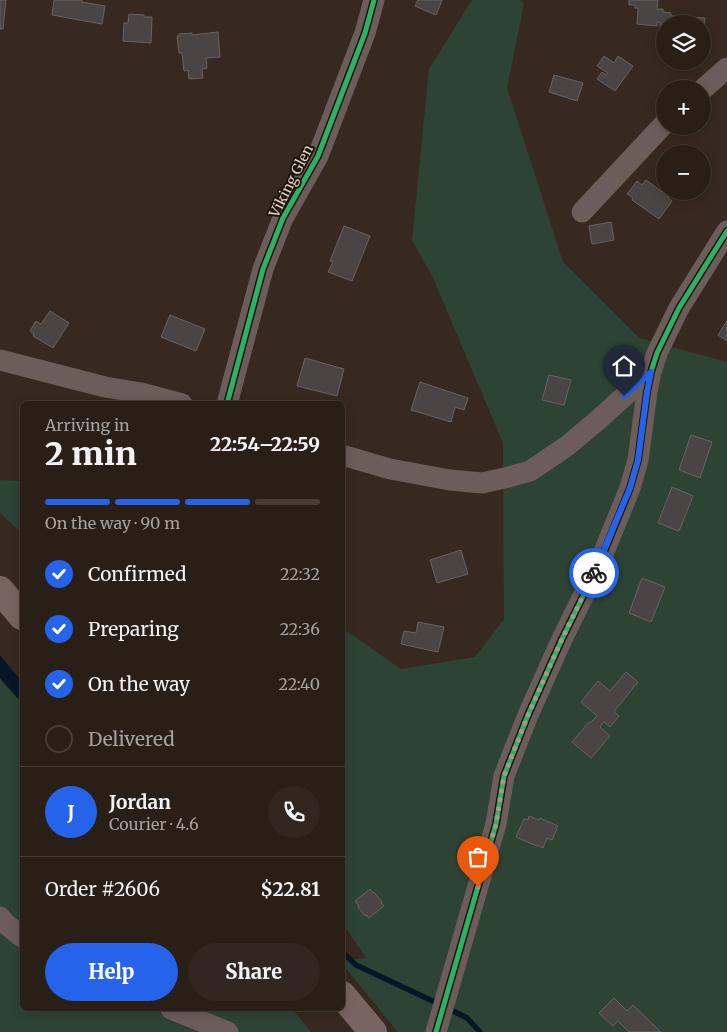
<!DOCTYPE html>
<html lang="en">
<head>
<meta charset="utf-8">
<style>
	:root { --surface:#291f17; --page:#312720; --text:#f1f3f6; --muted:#a5a2a1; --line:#453d36; --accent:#2563eb }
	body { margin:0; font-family:Merriweather,serif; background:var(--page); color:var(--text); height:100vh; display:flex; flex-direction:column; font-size:19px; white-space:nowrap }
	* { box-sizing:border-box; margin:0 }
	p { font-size:16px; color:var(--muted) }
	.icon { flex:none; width:28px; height:28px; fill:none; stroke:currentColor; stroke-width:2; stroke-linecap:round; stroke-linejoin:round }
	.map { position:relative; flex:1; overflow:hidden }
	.panel { position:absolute; left:20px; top:401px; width:325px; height:610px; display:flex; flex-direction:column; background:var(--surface); border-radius:8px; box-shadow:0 2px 12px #0003,0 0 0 1px var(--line) }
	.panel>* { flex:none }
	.fabs { position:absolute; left:656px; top:15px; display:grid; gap:10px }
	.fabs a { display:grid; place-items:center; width:55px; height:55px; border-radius:50%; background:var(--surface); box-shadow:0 2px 12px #0003,0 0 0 1px var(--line); font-size:25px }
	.pin { position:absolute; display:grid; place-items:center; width:42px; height:42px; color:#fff; margin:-51px -21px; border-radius:50% 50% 50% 0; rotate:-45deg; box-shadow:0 0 5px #0007 }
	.pin .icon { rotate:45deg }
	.courier { position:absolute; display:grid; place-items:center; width:50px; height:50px; margin:-25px; border:4px solid #2563eb; border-radius:50%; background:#fff; color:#222; box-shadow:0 1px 6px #0007 }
	.summary em { font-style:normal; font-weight:800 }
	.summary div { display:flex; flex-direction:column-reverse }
	.summary { display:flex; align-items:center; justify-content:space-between; height:85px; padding:0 25px }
	h1 { font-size:32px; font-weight:800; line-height:38px }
	.bar { display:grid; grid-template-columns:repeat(4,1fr); gap:8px 5px; align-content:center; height:60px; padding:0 25px }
	.bar i { height:6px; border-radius:4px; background:var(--line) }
	.bar .current { background:var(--accent) }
	.bar p { grid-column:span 4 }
	.line { display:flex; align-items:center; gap:12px; padding:0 25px; border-top:1px solid var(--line) }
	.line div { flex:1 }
	.round { display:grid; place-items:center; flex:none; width:52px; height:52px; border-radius:26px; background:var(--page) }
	ol { padding:0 25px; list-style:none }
	li { display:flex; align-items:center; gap:15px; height:55px }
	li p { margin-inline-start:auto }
	li .icon { padding:5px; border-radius:50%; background:var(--accent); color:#fff; stroke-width:4 }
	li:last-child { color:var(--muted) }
	li i { width:28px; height:28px; border:2px solid var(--line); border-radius:50% }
	.action { display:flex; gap:10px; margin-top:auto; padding:10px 25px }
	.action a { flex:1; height:58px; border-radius:30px; background:var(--accent); color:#fff; font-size:20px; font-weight:800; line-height:58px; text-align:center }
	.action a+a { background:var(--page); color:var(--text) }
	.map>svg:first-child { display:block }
</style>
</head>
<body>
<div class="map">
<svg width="727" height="1032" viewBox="0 0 727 1032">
	<rect width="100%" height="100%" fill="#37291f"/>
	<g fill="#2d4435">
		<polygon points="472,0 520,0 524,4 507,88 563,262 639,338 727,362 727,1032 398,1032 343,965 343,961 366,958 343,924 342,628 401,669 475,657 504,619 503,443 433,278 412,240 429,69"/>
		<polygon points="0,480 22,481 22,533 0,513"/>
		<polygon points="0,679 22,703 22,1009 292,1009 311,1032 0,1032"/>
	</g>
	<polygon fill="#051627" points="0,655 22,682 22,703 0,678"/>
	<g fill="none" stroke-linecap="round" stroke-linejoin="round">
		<g stroke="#051627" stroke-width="5.5">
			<polyline points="342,952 356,965 439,1004"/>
			<polyline points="447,1008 467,1018 480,1032"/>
		</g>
	</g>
	<g fill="#4b4444" stroke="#686263">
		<polygon points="0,0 6,0 3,29 0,29"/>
		<polygon points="54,0 82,0 82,2 105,6 102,24 52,15"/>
		<polygon points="418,0 442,0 436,15 415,6"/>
		<polygon points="629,0 658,0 657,9 663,9 663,12 671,13 671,16 705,18 703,40 702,24 665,24 665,29 660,29 660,22 657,23 657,26 637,24 638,8 635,8 635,5 629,5"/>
		<polygon points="129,14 144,15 144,17 152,17 151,43 123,41 124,23 128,23"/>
		<polygon points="218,32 220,57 206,58 207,68 202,69 203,78 189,79 188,70 184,71 182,53 179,53 177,36 179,37 179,34 192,33 192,35"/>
		<polygon points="604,56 614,63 618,56 633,66 615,91 597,79 602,72 606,75 608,73 597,66"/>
		<polygon points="554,75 583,83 577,101 549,92"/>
		<polygon points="646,180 669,197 668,198 672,201 659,219 632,200 633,198 627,194 637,181 642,185"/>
		<polygon points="611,222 614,240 592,244 589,226"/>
		<polygon points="344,226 370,236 352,281 328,272 333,262 330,261"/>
		<polygon points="50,311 69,323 53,348 33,336 34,334 30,331 36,321 41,324"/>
		<polygon points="170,315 205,329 196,351 161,337"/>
		<polygon points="727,321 727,341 718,335"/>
		<polygon points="305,358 344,369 337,396 297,386"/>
		<polygon points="549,375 571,380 564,405 542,400"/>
		<polygon points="420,382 468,398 464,410 455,407 451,422 411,410"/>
		<polygon points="691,435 712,442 700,478 679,470"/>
		<polygon points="672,487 693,496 679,531 658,523"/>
		<polygon points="461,550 468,574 437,583 430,560"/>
		<polygon points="642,578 665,587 651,622 629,613"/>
		<polygon points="418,622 444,627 438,652 401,644 404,631 416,633"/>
		<polygon points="626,672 638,682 616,709 614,712 619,716 610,727 604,722 600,727 610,736 591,758 572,742 589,722 590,723 597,716 581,702 598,681 610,691"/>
		<polygon points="529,816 539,820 540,818 558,826 552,840 547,838 543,848 537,845 537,846 516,837 524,819 528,820"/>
		<polygon points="370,889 373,893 374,892 382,902 381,903 384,906 369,918 367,915 365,916 358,907 359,906 355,901"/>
		<polygon points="614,998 627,1011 633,1005 661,1032 629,1032 618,1021 613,1026 599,1013"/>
	</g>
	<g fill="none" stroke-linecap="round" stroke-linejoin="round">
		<g stroke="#6c5d5a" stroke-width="21">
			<polyline points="702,90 727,68"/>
			<polyline points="582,212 665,123"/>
			<polyline points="0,360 105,387 141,393 182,404"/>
			<polyline points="227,404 263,269 283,218 318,156 365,33 374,0"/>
			<polyline points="342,455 390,469 450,480 482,483 509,477 530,471 567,446 598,420 651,372"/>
			<polyline points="0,917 6,924 22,937"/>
			<polyline points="171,1009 228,1032"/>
			<polyline points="436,1032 496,824 504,776 528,715 562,639 599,564 630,488 638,460 647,392 651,372 657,353 679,308 727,231"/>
		</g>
		<g stroke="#786561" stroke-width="28">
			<polyline points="0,590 22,616"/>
			<polyline points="342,995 373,1032"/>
		</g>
		<defs>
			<g id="cycleway">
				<polyline points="227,404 263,269 283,218 318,156 365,33 374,0"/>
				<polyline points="436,1032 496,824 504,776 528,715 562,639 599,564 630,488 638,460 647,392 651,372 657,353 679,308 727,231"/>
			</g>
		</defs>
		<use href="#cycleway" stroke="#1f140c" stroke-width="8"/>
		<use href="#cycleway" stroke="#2db169" stroke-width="5"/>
	</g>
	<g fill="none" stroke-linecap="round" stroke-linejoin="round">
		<polyline stroke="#a7988c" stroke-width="5" stroke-dasharray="0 9" points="478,887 496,824 504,776 528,715 562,639 594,573"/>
		<polyline stroke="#2563eb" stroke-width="6" points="594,573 630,488 638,460 647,392 651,372 624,396"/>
	</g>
	<g text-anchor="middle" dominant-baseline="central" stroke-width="4" stroke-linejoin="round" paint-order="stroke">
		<g font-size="14" fill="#e4d3c7" stroke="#1f140c">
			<text transform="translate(291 181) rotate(-63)">Viking Glen</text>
		</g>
	</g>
</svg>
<div class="fabs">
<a><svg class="icon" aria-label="layers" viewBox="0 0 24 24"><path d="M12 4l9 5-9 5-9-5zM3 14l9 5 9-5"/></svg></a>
<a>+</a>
<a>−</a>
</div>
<div class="pin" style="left:478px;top:887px;background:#ea580c"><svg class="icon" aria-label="bag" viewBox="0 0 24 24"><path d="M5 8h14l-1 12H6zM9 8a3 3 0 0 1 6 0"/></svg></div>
<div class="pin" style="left:624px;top:396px;background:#1f2937"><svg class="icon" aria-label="home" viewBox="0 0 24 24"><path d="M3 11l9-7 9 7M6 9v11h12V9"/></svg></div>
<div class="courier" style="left:594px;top:573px"><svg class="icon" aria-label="bike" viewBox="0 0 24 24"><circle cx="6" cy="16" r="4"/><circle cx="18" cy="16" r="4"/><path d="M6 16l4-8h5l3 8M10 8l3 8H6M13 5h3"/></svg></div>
<section class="panel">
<div class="summary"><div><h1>2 min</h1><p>Arriving in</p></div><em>22:54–22:59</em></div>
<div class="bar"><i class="current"></i><i class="current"></i><i class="current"></i><i></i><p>On the way · 90 m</p></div>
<ol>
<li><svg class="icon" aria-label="check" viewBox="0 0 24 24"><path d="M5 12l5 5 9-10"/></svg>Confirmed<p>22:32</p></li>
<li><svg class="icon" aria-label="check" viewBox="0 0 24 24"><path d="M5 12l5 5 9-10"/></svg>Preparing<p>22:36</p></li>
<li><svg class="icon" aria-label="check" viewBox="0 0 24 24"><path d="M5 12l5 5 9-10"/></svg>On the way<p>22:40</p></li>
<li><i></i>Delivered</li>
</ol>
<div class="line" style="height:90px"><b class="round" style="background:var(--accent);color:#fff">J</b><div><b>Jordan</b><p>Courier · 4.6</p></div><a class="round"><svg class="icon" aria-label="phone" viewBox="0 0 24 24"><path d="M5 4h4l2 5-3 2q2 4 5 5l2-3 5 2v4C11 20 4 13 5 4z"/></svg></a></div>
<div class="line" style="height:65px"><div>Order #2606</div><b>$22.81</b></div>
<div class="action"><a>Help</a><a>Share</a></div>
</section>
</div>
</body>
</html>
